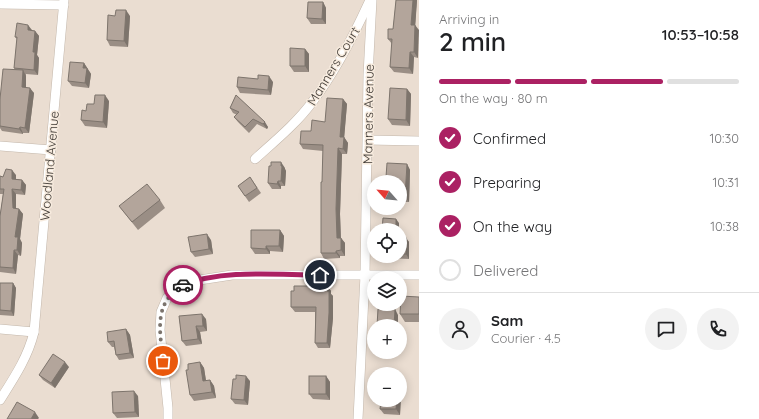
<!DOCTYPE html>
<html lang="en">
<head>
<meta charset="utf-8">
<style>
	:root { --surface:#fff; --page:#f2f2f2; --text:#202124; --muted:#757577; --line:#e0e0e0; --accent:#ab2163 }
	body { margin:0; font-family:Quicksand,sans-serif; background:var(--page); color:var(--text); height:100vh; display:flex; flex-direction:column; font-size:15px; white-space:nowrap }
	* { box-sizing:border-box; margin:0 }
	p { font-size:13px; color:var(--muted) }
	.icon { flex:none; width:22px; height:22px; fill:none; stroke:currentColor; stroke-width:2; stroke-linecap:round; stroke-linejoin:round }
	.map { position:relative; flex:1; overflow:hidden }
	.side { display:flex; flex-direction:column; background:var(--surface); width:340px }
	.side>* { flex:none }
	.needle { width:26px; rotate:297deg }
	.buttons { position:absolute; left:367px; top:175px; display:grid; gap:8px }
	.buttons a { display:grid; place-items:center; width:40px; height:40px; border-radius:50%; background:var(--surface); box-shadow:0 2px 10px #0003; font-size:20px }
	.pin { position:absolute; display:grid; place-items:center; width:34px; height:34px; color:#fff; margin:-17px; border:2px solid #fff; border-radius:50%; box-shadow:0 1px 4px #0007 }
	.courier { position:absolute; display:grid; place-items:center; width:40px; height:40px; margin:-20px; border:3px solid #ab2163; border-radius:50%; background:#fff; color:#222; box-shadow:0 1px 5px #0007 }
	.summary em { font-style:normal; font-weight:600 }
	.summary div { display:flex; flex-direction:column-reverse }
	.summary { display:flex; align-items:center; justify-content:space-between; height:68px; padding:0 20px }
	h1 { font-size:26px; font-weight:600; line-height:30px }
	.bar { display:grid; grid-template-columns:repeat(4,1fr); gap:6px 4px; align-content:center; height:48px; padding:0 20px }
	.bar i { height:5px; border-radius:3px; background:var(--line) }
	.bar .active { background:var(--accent) }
	.bar p { grid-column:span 4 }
	.line { display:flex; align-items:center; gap:10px; padding:0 20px; border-top:1px solid var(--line) }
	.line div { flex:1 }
	.round { display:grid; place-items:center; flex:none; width:42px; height:42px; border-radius:21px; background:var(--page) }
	ol { padding:0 20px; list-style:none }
	li { display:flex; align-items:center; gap:12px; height:44px }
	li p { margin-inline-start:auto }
	li .icon { padding:4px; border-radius:50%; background:var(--accent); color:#fff; stroke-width:4 }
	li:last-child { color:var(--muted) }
	li i { width:22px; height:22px; border:2px solid var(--line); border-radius:50% }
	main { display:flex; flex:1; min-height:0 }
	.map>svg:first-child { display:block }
</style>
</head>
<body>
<main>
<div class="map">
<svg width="419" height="419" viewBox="0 0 419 419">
	<rect width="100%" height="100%" fill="#eaddd1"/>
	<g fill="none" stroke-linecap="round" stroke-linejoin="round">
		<defs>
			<g id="minor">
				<polyline points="0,4 64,5"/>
				<polyline points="368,140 419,141"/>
				<polyline points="0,146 51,150"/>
				<path d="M255,159C275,141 297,123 313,101C336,71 354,35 370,0"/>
				<polyline points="0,329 34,332"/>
				<path d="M0,400C14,378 28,357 34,332L64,0"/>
				<polyline points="168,419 168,408 160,330 161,312 167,298 180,286 193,281 232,275 419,275"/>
				<polyline points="358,419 365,275 368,75 372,0"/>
			</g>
		</defs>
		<use href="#minor" stroke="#c3b7ab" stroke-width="10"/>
		<use href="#minor" stroke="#fff" stroke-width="9"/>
	</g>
	<g fill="#9a8e85">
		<polygon points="396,0 417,0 415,25 418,58 414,57 413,74 394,72 390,67 392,44 388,39 393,29"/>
		<polygon points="323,2 326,8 326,24 311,24 307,18"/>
		<polygon points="115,16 130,16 128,47 110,46 107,40"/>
		<polygon points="32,30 35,31 39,36 37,55 39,58 38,75 26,74 26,88 34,93 29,133 23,133 23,134 2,131 0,128 0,99 15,70 14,68 17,39 15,37"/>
		<polygon points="305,49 309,54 309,72 294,72 290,66"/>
		<polygon points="84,63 91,74 89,88 72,86 68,81"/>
		<polygon points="258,79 273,82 271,95 240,93 237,87"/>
		<polygon points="407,89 411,94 410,126 392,125 388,119"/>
		<polygon points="236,95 268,127 267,129 257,124 249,133 238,122 234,117 237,115 233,113 230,108"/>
		<polygon points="343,99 347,104 344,137 348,143 347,154 342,154 340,214 341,238 345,243 345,256 340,256 340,258 324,259 321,253 323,151 303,149 300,144 311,131 325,122"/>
		<polygon points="109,101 107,128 85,126 81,120 86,111"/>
		<polygon points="407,164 410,170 409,202 400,202 400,182 388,181 386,177"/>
		<polygon points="285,168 285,169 286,171 285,186 281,186 281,189 272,189 268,183"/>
		<polygon points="16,175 16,179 22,180 26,185 25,195 16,194 16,209 19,209 23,214 20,239 22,243 21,256 18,255 16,274 0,272 0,216 3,194 0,194 0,176 3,177"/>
		<polygon points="250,177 261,193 249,202 238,186"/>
		<polygon points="160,200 165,208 138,230 119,206"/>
		<polygon points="280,230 284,236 283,252 270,251 270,254 255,254 251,248"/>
		<polygon points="400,238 406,238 409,242 409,259 385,258 384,256 400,256"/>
		<polygon points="211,240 213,254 195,257 191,252"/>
		<polygon points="0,283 13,283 16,288 14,316 0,315"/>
		<polygon points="327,286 331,291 331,294 333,296 333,318 330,348 318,348 315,343 315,312 295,312 291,307"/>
		<polygon points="419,297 419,322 405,322 400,314"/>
		<polygon points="179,316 206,319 207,331 200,332 202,344 186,346 182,341"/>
		<polygon points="126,329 130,335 134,358 119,360 116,355 114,347 112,347 108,342"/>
		<polygon points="200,362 204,368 206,381 210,380 214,386 216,398 194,401 190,395 188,370"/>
		<polygon points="69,367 55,388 43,380 39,375"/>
		<polygon points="326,376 330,382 330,400 313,399 309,394"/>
		<polygon points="250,381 248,405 235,404 231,399"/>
		<polygon points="401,395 400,415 384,414 380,409"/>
		<polygon points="138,396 139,417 117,418 113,413"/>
	</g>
	<g fill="#7d746c">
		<polygon points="413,0 417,0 415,30 411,25"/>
		<polygon points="323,2 326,8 326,24 322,19"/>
		<polygon points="126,10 130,16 128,47 124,41"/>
		<polygon points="28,25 32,30 28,30"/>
		<polygon points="415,25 419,30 418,58 414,52"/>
		<polygon points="35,31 39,36 37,55 39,58 38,75 34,70 33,52"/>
		<polygon points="305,49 309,54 309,72 305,66"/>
		<polygon points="410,52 414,57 413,74 409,68"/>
		<polygon points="84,63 91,74 89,88 85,83 83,68"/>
		<polygon points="23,70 26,76 26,93 22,87"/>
		<polygon points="269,76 273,82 271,95 268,90"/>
		<polygon points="30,88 34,93 29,133 25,128"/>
		<polygon points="407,89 411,94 410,126 406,120"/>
		<polygon points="105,95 109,101 107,128 103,122"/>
		<polygon points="343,99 347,104 344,140 344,137 348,143 347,154 343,149 340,137"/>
		<polygon points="265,122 268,127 267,129 263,124"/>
		<polygon points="20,127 23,133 23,134 19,129"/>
		<polygon points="338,148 342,154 340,214 341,243 337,238 336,209"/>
		<polygon points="281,162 285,168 285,169 286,171 285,186 281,181"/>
		<polygon points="407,164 410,170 409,202 405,197"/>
		<polygon points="12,170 16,175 16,184 12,179"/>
		<polygon points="22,180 26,185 25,195 21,190"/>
		<polygon points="278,181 281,186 281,189 277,184"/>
		<polygon points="12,189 16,194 16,214 13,208"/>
		<polygon points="19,209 23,214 20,239 22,243 21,256 17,250 15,237"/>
		<polygon points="396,219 399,223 399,230 396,230"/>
		<polygon points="280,230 284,236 283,252 279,246"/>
		<polygon points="207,234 211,240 213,254 209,249"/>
		<polygon points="341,238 345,243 345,256 341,250"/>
		<polygon points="406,238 409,242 409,259 406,254"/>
		<polygon points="266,246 270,251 270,254 266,249"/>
		<polygon points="14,250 18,255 16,274 13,268"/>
		<polygon points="336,251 340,256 340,258 336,253"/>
		<polygon points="13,283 16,288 14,316 11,311"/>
		<polygon points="327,286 331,291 331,294 333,296 333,318 330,348 327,343"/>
		<polygon points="395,309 398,315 398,326 394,326"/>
		<polygon points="202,314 206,319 207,331 203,326"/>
		<polygon points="196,326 200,332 202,344 198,339"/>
		<polygon points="126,329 130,335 134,358 130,353"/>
		<polygon points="65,362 69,367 55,388 51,383"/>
		<polygon points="200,362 204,368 207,387 203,381"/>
		<polygon points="246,376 250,381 248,405 244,400"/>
		<polygon points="326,376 330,382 330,400 326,394"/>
		<polygon points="210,380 214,386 216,398 212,392"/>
		<polygon points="134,391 138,396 139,417 135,412"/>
		<polygon points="400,393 401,395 400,415 396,409 397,400 400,400"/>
		<polygon points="35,412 39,418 38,419 31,419"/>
	</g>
	<g fill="#b3a59b" stroke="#7d746c">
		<polygon points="396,0 413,0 411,25 415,25 414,52 410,52 409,68 390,67 392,39 388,39 388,29 393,29"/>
		<polygon points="308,2 323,2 322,19 307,18"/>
		<polygon points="116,10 126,10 124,41 107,40 108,15 115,16"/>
		<polygon points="17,23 28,25 28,30 35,31 33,52 35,52 34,70 14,68 17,37 15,37"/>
		<polygon points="290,48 305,49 305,66 290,66"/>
		<polygon points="70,62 84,63 83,68 87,68 85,83 68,81"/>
		<polygon points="3,69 23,70 22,87 30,88 25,128 20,127 19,129 0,126 0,99"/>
		<polygon points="258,75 269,76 268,90 237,87 238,77 258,79"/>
		<polygon points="390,88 407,89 406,120 388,119"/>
		<polygon points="95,95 105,95 103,122 81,120 82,110 86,111 87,104 94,104"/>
		<polygon points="236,95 265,122 263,124 253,119 245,127 234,117 239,112 230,108"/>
		<polygon points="327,98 343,99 340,137 344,137 343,149 338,148 336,209 337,238 341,238 341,250 336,251 336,253 321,253 321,182 322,182 323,145 300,144 301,131 311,131 312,120 325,122"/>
		<polygon points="271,162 281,162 281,166 282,166 281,181 278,181 277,184 268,183 269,166 271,166"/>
		<polygon points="387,163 407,164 405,197 400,197 400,182 388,182 389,177 386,177"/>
		<polygon points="6,169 12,170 12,179 22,180 21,190 12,189 13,208 19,209 15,237 18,237 17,250 14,250 13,268 0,267 0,216 4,189 0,189 0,176 3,177"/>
		<polygon points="250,177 257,188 245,196 238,186"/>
		<polygon points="147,184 160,200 132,222 119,206"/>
		<polygon points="383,218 396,219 396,230 382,230"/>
		<polygon points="251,230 280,230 279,246 266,246 266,249 251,248"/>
		<polygon points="207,234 209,249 191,252 188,237"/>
		<rect x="400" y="238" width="6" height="16"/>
		<polygon points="0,283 13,283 11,311 0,310"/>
		<polygon points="294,286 327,286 327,291 329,291 329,313 327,343 315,343 316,307 291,307 291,291 294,291"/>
		<polygon points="401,296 419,297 419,314 400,314"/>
		<polygon points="378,309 395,309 394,326 377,326"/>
		<polygon points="202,314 203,326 196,326 198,339 182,341 179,316"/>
		<polygon points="126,329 130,353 116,355 114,341 108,342 107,332"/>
		<polygon points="53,354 65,362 51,383 39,375"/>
		<polygon points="200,362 203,381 210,380 212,392 190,395 186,370 188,370 188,364"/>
		<polygon points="236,375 246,376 244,400 231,399 233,379 236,379"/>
		<rect x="309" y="376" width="17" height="18"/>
		<polygon points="134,391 135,412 113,413 112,392"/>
		<polygon points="381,400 397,400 396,409 380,409"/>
		<polygon points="17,402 35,412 31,419 7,419"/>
	</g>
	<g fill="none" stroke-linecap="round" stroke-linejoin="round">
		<path stroke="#7b736c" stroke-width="4" stroke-dasharray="0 7.2" d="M163,361C161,338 154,310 173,293C176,290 179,287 183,285"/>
		<path stroke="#ab2163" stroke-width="5" d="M183,285C224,269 277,275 320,275"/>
	</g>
	<g text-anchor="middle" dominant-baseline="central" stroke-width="3" stroke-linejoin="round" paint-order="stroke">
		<g font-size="13" fill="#3f3a35" stroke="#f7ebde">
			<text transform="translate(333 66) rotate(-59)">Manners Court</text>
			<text transform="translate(368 114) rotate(-89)">Manners Avenue</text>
			<text transform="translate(49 166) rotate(-85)">Woodland Avenue</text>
		</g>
	</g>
</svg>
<div class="buttons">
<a><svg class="needle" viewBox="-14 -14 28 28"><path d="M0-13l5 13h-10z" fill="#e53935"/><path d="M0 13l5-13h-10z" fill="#757577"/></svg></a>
<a><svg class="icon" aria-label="locate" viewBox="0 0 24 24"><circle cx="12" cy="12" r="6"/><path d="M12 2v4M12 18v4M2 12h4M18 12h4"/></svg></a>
<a><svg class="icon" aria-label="layers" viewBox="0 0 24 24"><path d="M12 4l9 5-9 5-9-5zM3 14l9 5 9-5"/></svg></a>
<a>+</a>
<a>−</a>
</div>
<div class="pin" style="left:163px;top:361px;background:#ea580c"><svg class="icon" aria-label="bag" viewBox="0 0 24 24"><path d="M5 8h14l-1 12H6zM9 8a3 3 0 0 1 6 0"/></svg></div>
<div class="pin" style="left:320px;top:275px;background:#1f2937"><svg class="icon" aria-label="home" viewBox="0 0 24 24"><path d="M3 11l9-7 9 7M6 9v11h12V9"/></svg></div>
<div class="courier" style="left:183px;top:285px"><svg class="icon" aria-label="car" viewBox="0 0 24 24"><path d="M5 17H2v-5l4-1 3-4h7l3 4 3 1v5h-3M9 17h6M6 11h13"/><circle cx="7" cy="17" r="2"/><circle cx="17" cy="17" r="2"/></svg></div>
</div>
<section class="side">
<div class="summary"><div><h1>2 min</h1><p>Arriving in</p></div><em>10:53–10:58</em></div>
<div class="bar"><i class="active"></i><i class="active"></i><i class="active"></i><i></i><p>On the way · 80 m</p></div>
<ol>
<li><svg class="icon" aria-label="check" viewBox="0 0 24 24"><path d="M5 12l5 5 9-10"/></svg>Confirmed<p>10:30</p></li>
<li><svg class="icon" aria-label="check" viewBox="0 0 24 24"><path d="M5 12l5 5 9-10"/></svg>Preparing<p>10:31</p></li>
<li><svg class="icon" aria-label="check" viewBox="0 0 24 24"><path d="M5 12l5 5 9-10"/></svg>On the way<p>10:38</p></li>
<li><i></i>Delivered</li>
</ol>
<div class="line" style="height:72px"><a class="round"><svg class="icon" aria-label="person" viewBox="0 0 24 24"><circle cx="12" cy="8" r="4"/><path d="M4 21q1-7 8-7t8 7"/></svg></a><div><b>Sam</b><p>Courier · 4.5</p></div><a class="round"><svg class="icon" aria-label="chat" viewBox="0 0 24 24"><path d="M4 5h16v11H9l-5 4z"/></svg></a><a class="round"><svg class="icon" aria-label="phone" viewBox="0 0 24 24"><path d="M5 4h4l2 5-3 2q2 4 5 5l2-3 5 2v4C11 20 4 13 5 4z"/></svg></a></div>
</section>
</main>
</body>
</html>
